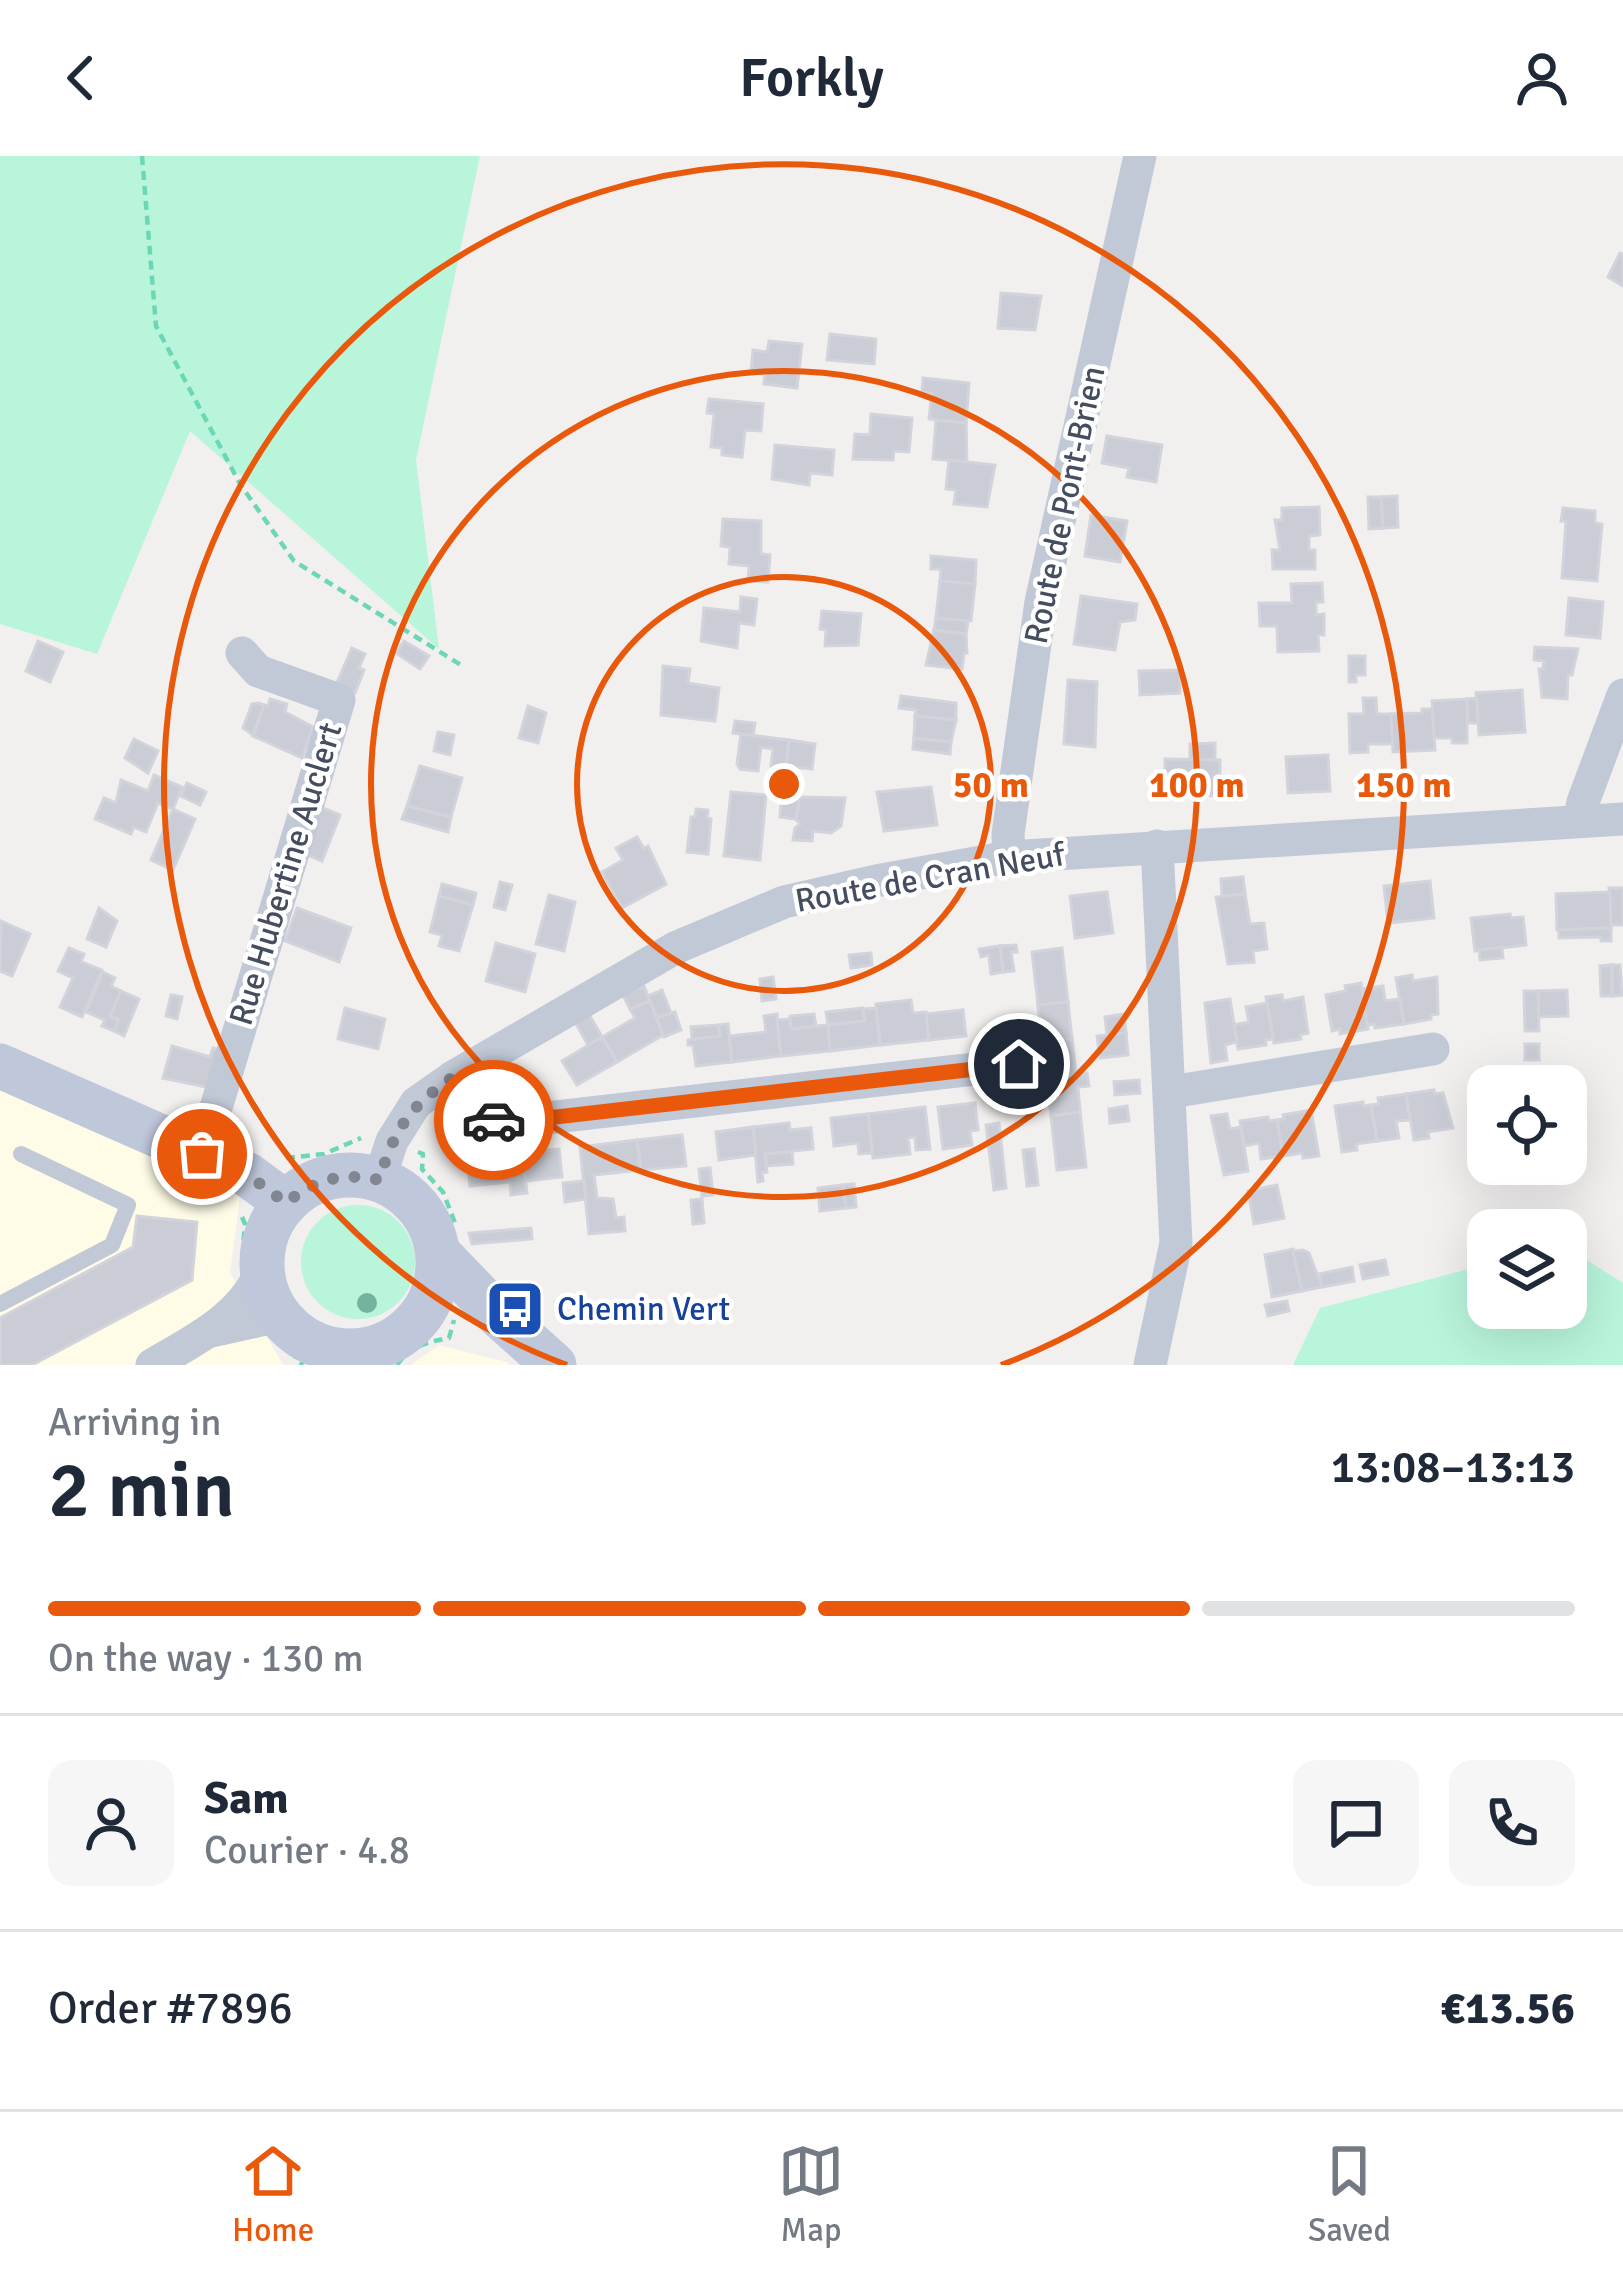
<!DOCTYPE html>
<html lang="en">
<head>
<meta charset="utf-8">
<style>
	:root { --surface:#fff; --page:#f6f6f7; --text:#1f2937; --muted:#747a83; --line:#e0e1e3; --accent:#ea580c }
	body { margin:0; font-family:Signika,sans-serif; background:var(--page); color:var(--text); height:100vh; display:flex; flex-direction:column; font-size:45px; white-space:nowrap }
	* { box-sizing:border-box; margin:0 }
	p { font-size:39px; color:var(--muted) }
	.icon { flex:none; width:66px; height:66px; fill:none; stroke:currentColor; stroke-width:2; stroke-linecap:round; stroke-linejoin:round }
	.map { position:relative; height:1209px; overflow:hidden }
	.details { display:flex; flex-direction:column; background:var(--surface); flex:1 }
	.details>* { flex:none }
	.controls { position:absolute; left:1467px; top:909px; display:grid; gap:24px }
	.controls a { display:grid; place-items:center; width:120px; height:120px; border-radius:24px; background:var(--surface); box-shadow:0 12px 48px #0002; font-size:60px }
	.pin { position:absolute; display:grid; place-items:center; width:102px; height:102px; color:#fff; margin:-51px; border:6px solid #fff; border-radius:50%; box-shadow:0 3px 12px #0007 }
	.courier { position:absolute; display:grid; place-items:center; width:120px; height:120px; margin:-60px; border:9px solid #ea580c; border-radius:50%; background:#fff; color:#222; box-shadow:0 3px 15px #0007 }
	.summary em { font-style:normal; font-weight:600 }
	.summary div { display:flex; flex-direction:column-reverse }
	.summary { display:flex; align-items:center; justify-content:space-between; height:204px; padding:0 48px }
	h1 { font-size:78px; font-weight:600; line-height:90px }
	.bar { display:grid; grid-template-columns:repeat(4,1fr); gap:18px 12px; align-content:center; height:144px; padding:0 48px }
	.bar i { height:15px; border-radius:9px; background:var(--line) }
	.bar .current { background:var(--accent) }
	.bar p { grid-column:span 4 }
	.line { display:flex; align-items:center; gap:30px; padding:0 48px; border-top:3px solid var(--line) }
	.line div { flex:1 }
	.round { display:grid; place-items:center; flex:none; width:126px; height:126px; border-radius:24px; background:var(--page) }
	header { display:flex; justify-content:space-between; align-items:center; height:156px; padding:0 48px; background:var(--surface); font-size:54px; font-weight:600 }
	.tab-bar { display:flex; justify-content:space-around; align-items:center; height:168px; border-top:3px solid var(--line); background:var(--surface); font-size:33px; color:var(--muted) }
	.tab-bar a { display:grid; justify-items:center; gap:6px }
	.tab-bar .current { color:var(--accent) }
	.map>svg:first-child { display:block }
</style>
</head>
<body>
<header><svg class="icon" aria-label="back" viewBox="0 0 24 24"><path d="M15 5l-7 7 7 7"/></svg>Forkly<svg class="icon" aria-label="person" viewBox="0 0 24 24"><circle cx="12" cy="8" r="4"/><path d="M4 21q1-7 8-7t8 7"/></svg></header>
<div class="map">
<svg width="1623" height="1209" viewBox="0 0 1623 1209">
	<rect width="100%" height="100%" fill="#f2efef"/>
	<g fill="#fefce7">
		<polygon points="0,895 245,1002 230,1117 283,1209 0,1209"/>
		<polygon points="439,1189 506,1206 510,1209 411,1209"/>
	</g>
	<g fill="#b8f5db">
		<polygon points="0,0 480,0 416,304 439,493 190,275 97,498 0,468"/>
		<circle cx="358" cy="1106" r="57"/>
		<polygon points="1566,1091 1623,1127 1623,1209 1293,1209 1320,1152 1488,1108 1488,1152 1566,1152"/>
	</g>
	<g fill="#cacdd5" stroke="#d2d3db" stroke-width="3">
		<polygon points="1620,97 1623,98 1623,130 1608,121"/>
		<polygon points="1001,137 1041,140 1035,174 998,172"/>
		<polygon points="830,178 876,183 874,208 827,204"/>
		<polygon points="769,185 802,188 797,232 764,228 765,218 751,217 753,194 767,196"/>
		<polygon points="923,222 969,227 966,267 929,263 932,237 922,236"/>
		<polygon points="709,243 763,248 761,275 745,274 742,301 722,299 722,292 711,291 714,258 707,257"/>
		<polygon points="871,258 912,262 909,296 894,295 893,304 853,303 855,278 870,279"/>
		<polygon points="936,264 966,267 967,306 933,303"/>
		<polygon points="1107,280 1162,289 1156,326 1127,321 1129,312 1102,307"/>
		<polygon points="775,289 834,294 832,319 810,317 809,329 772,323"/>
		<polygon points="949,304 995,309 987,351 954,348 956,334 946,333"/>
		<polygon points="1397,340 1398,371 1383,372 1381,341"/>
		<polygon points="1368,341 1381,341 1383,372 1369,373"/>
		<polygon points="1319,351 1320,379 1309,380 1309,394 1315,394 1315,413 1273,413 1272,394 1280,394 1275,364 1282,364 1282,352"/>
		<polygon points="1563,352 1595,355 1595,367 1602,368 1597,425 1562,422 1566,365 1561,365"/>
		<polygon points="1091,359 1127,365 1120,406 1085,400"/>
		<polygon points="723,363 761,365 761,398 770,399 768,426 748,425 749,410 729,408 730,391 721,390"/>
		<polygon points="931,400 976,404 975,428 940,425 941,413 931,413"/>
		<polygon points="940,425 975,428 971,465 936,462"/>
		<polygon points="1322,427 1323,446 1316,446 1316,459 1324,458 1324,479 1318,479 1319,495 1278,496 1277,470 1260,470 1259,447 1292,447 1291,428"/>
		<polygon points="1081,440 1137,448 1135,464 1120,466 1115,494 1074,488"/>
		<polygon points="741,441 757,443 754,469 739,467 737,492 701,485 704,452 740,456"/>
		<polygon points="1569,442 1603,446 1600,482 1566,479"/>
		<polygon points="822,455 861,458 858,489 825,490 826,474 820,473"/>
		<polygon points="936,462 968,465 966,478 934,474"/>
		<polygon points="934,474 966,478 967,497 964,497 962,513 926,509"/>
		<polygon points="38,485 63,496 50,526 26,515"/>
		<polygon points="404,485 429,500 420,513 396,497"/>
		<polygon points="1535,491 1578,493 1572,519 1568,519 1567,543 1542,541 1539,513 1543,513 1544,505 1534,504"/>
		<polygon points="352,492 365,498 359,512 364,514 355,537 336,529"/>
		<polygon points="1349,500 1365,500 1365,519 1356,519 1356,526 1349,526"/>
		<polygon points="663,510 690,513 688,527 719,532 715,565 661,559"/>
		<polygon points="1180,514 1180,537 1140,539 1139,515"/>
		<polygon points="1068,524 1097,526 1095,591 1064,588"/>
		<polygon points="1522,534 1525,576 1479,579 1476,537"/>
		<polygon points="901,540 956,547 956,564 915,560 916,554 899,552"/>
		<polygon points="1363,542 1376,542 1377,558 1391,558 1393,588 1368,588 1368,596 1350,597 1349,558 1364,558"/>
		<polygon points="1477,542 1478,567 1468,567 1467,543"/>
		<polygon points="270,543 287,548 285,556 313,571 302,602 253,580 264,549 268,550"/>
		<polygon points="1467,543 1467,587 1452,587 1452,582 1434,582 1432,545"/>
		<polygon points="258,547 264,549 253,579 243,572 252,548"/>
		<polygon points="528,550 546,557 538,587 519,582"/>
		<polygon points="1422,553 1432,553 1435,594 1393,596 1391,558 1422,557"/>
		<polygon points="915,560 956,564 951,586 914,582"/>
		<polygon points="735,565 755,567 753,580 733,577"/>
		<polygon points="438,576 454,579 450,599 434,595"/>
		<polygon points="741,578 789,584 786,611 771,610 773,593 761,591 758,615 740,613 737,608"/>
		<polygon points="914,582 951,586 950,598 913,593"/>
		<polygon points="134,583 158,595 148,617 125,602"/>
		<polygon points="789,584 815,588 812,613 786,610"/>
		<polygon points="1215,587 1215,604 1190,604 1190,588"/>
		<polygon points="1328,599 1330,635 1288,637 1286,601"/>
		<polygon points="1165,603 1220,604 1220,640 1165,638"/>
		<polygon points="420,610 462,622 451,661 407,650"/>
		<polygon points="154,619 182,631 173,653 158,647 146,676 134,671 131,678 95,663 104,642 116,647 121,624 148,635"/>
		<polygon points="187,627 206,636 200,649 181,640"/>
		<polygon points="931,631 937,669 884,675 877,636"/>
		<polygon points="731,636 766,639 760,704 724,700"/>
		<polygon points="782,636 800,638 796,663 780,661"/>
		<polygon points="800,641 845,642 841,670 831,677 813,675 812,685 793,684 795,672 800,668 796,663"/>
		<polygon points="407,650 451,661 448,676 402,663"/>
		<polygon points="323,652 340,659 322,705 305,698"/>
		<polygon points="173,653 195,663 173,714 151,704"/>
		<polygon points="696,653 708,654 707,662 711,663 708,698 687,696 691,661 695,661"/>
		<polygon points="637,681 644,693 648,690 666,728 622,752 602,716 623,704 616,692"/>
		<polygon points="1243,721 1245,738 1222,740 1221,723"/>
		<polygon points="1430,725 1434,762 1388,767 1384,730"/>
		<polygon points="500,726 512,729 505,754 494,751"/>
		<polygon points="442,728 476,737 473,749 439,740"/>
		<polygon points="1609,732 1623,732 1623,769 1611,769"/>
		<polygon points="1107,736 1113,777 1075,782 1070,740"/>
		<polygon points="1610,736 1611,772 1557,774 1556,738"/>
		<polygon points="1245,738 1250,768 1264,767 1267,793 1253,795 1254,806 1228,808 1216,741"/>
		<polygon points="549,739 575,746 564,795 536,788"/>
		<polygon points="439,740 473,749 459,795 439,790 442,779 430,776"/>
		<polygon points="99,752 117,765 106,791 87,783"/>
		<polygon points="297,752 351,772 339,806 285,785"/>
		<polygon points="1510,758 1511,762 1523,761 1526,789 1475,795 1471,762"/>
		<polygon points="1,765 30,778 12,820 0,815"/>
		<polygon points="1611,772 1611,785 1601,785 1601,781 1559,782 1559,774"/>
		<polygon points="496,787 535,798 525,836 486,825"/>
		<polygon points="1016,789 1017,796 1011,796 1014,815 1003,816 1000,790"/>
		<polygon points="1000,790 1003,816 991,818 989,799 981,801 979,793"/>
		<polygon points="1502,791 1503,802 1480,804 1479,794"/>
		<polygon points="69,792 84,798 81,806 102,814 82,861 60,851 73,822 58,815"/>
		<polygon points="1062,792 1068,846 1038,849 1032,796"/>
		<polygon points="871,797 872,809 851,812 849,799"/>
		<polygon points="1612,809 1620,809 1622,839 1612,840"/>
		<polygon points="1612,809 1612,840 1601,840 1600,810"/>
		<polygon points="103,816 115,822 111,830 121,835 110,860 119,864 114,875 102,870 105,864 86,856"/>
		<polygon points="1412,819 1413,825 1437,821 1438,858 1431,859 1431,863 1404,868 1396,822"/>
		<polygon points="773,821 776,843 762,845 760,823"/>
		<polygon points="1361,827 1368,873 1340,878 1340,873 1332,875 1326,839 1346,835 1345,830"/>
		<polygon points="644,830 650,845 630,853 622,837"/>
		<polygon points="1383,830 1385,845 1400,843 1404,868 1375,872 1375,868 1367,869 1362,833"/>
		<polygon points="662,834 671,857 657,862 648,840"/>
		<polygon points="1567,834 1568,860 1538,861 1538,835"/>
		<polygon points="121,835 139,843 124,880 114,875 119,864 110,860"/>
		<polygon points="1524,835 1538,835 1539,875 1525,875"/>
		<polygon points="171,839 182,841 177,863 166,860"/>
		<polygon points="1282,839 1283,845 1303,841 1308,877 1300,879 1301,883 1274,887 1266,841"/>
		<polygon points="1230,843 1237,886 1225,889 1227,904 1211,907 1205,847"/>
		<polygon points="911,844 913,857 926,856 929,884 880,889 876,848"/>
		<polygon points="650,845 663,879 617,906 602,881 635,862 630,853"/>
		<polygon points="1068,846 1072,883 1042,887 1038,849"/>
		<polygon points="1267,847 1273,883 1265,884 1266,889 1238,893 1234,869 1249,866 1246,851"/>
		<polygon points="345,852 385,863 378,893 338,883"/>
		<polygon points="863,852 865,865 828,869 826,856"/>
		<polygon points="876,852 880,889 830,895 828,869 865,865 863,853"/>
		<polygon points="963,854 966,880 929,884 926,858"/>
		<polygon points="675,856 681,874 664,881 657,862"/>
		<polygon points="589,858 602,881 588,889 575,866"/>
		<polygon points="777,858 781,900 732,906 729,880 766,876 764,860"/>
		<polygon points="814,858 816,870 791,873 790,860"/>
		<polygon points="1124,858 1126,877 1107,879 1105,861"/>
		<polygon points="790,863 791,873 828,869 830,895 781,900 777,864"/>
		<polygon points="728,868 732,906 696,910 693,889 688,889 688,884 720,880 718,869"/>
		<polygon points="718,869 720,880 692,883 691,871"/>
		<polygon points="1126,877 1128,899 1100,902 1097,880"/>
		<polygon points="602,881 617,906 577,929 562,905"/>
		<polygon points="1072,883 1076,919 1046,923 1042,887"/>
		<rect x="1525" y="888" width="14" height="16"/>
		<polygon points="172,890 210,901 213,892 227,896 216,933 163,922"/>
		<rect x="1482" y="912" width="13" height="17"/>
		<polygon points="1087,917 1089,930 1078,931 1080,956 1051,960 1046,923"/>
		<polygon points="1139,924 1140,937 1115,939 1114,926"/>
		<polygon points="1434,934 1435,938 1443,937 1453,972 1428,976 1429,982 1414,984 1406,938"/>
		<polygon points="1406,938 1410,964 1396,965 1399,982 1377,985 1371,949 1379,948 1378,942"/>
		<polygon points="1363,946 1363,950 1371,949 1377,985 1356,988 1357,994 1342,996 1335,950"/>
		<polygon points="975,947 978,974 970,975 972,989 943,993 938,951"/>
		<polygon points="1127,950 1129,965 1110,967 1109,953"/>
		<polygon points="925,951 930,993 916,994 915,981 908,982 910,998 873,1002 868,958"/>
		<polygon points="1311,954 1319,1000 1303,1002 1302,997 1283,1000 1277,964 1284,963 1283,959"/>
		<polygon points="1080,956 1086,1011 1057,1014 1051,960"/>
		<polygon points="868,958 872,997 859,998 858,987 834,990 831,962"/>
		<polygon points="1227,958 1230,973 1241,971 1248,1015 1224,1019 1211,960"/>
		<polygon points="1268,961 1269,965 1277,964 1283,1000 1261,1003 1259,987 1244,990 1240,965"/>
		<polygon points="789,967 790,974 811,972 813,993 765,998 767,1016 762,1017 763,1025 758,1026 753,971"/>
		<polygon points="999,967 1006,1032 994,1034 986,969"/>
		<polygon points="753,971 756,999 719,1004 716,976"/>
		<polygon points="682,979 686,1010 641,1014 637,984"/>
		<polygon points="637,984 641,1014 594,1019 597,1042 613,1043 616,1062 624,1061 625,1075 589,1078 580,991"/>
		<polygon points="559,993 562,1021 525,1025 522,997"/>
		<polygon points="1034,993 1038,1029 1027,1030 1023,994"/>
		<polygon points="792,996 793,1008 767,1010 765,998"/>
		<polygon points="522,997 527,1037 511,1039 510,1026 470,1030 467,1003"/>
		<polygon points="710,1012 713,1039 702,1040 699,1013"/>
		<polygon points="584,1025 586,1043 565,1046 563,1027"/>
		<polygon points="854,1028 856,1051 846,1052 843,1029"/>
		<polygon points="843,1029 846,1052 820,1055 818,1032"/>
		<polygon points="1277,1029 1284,1062 1254,1068 1248,1035"/>
		<polygon points="702,1043 704,1067 693,1068 691,1044"/>
		<polygon points="137,1060 197,1066 192,1124 32,1209 0,1209 0,1162 133,1091"/>
		<polygon points="531,1072 532,1083 472,1088 469,1077"/>
		<polygon points="1293,1093 1302,1135 1272,1141 1265,1099"/>
		<polygon points="1303,1094 1309,1097 1322,1131 1302,1135 1293,1095"/>
		<polygon points="1385,1104 1388,1118 1363,1123 1360,1109"/>
		<polygon points="1352,1111 1354,1125 1322,1131 1319,1118"/>
		<polygon points="1287,1145 1289,1155 1268,1160 1265,1149"/>
	</g>
	<g fill="none" stroke-linecap="round" stroke-linejoin="round">
		<g stroke="#6cd7b6" stroke-width="4.5" stroke-dasharray="9 6" stroke-linecap="butt">
			<polyline points="142,0 156,170 240,328 294,405 461,509"/>
			<polyline points="418,996 423,998 422,1013 443,1036 455,1067"/>
			<polyline points="286,1002 324,998 361,982"/>
			<polyline points="242,1061 245,1068 243,1091"/>
			<polyline points="290,1195 303,1209"/>
			<path d="M397,1209C410,1190 427,1186 449,1182L454,1164"/>
		</g>
		<polyline stroke="#c1c8d6" stroke-width="16" points="0,1148 112,1089 128,1049 21,998"/>
		<g stroke="#c1c8d6" stroke-width="33">
			<polyline points="1580,663 1583,646 1623,539"/>
			<polyline points="1009,701 1008,678 1041,446 1140,0"/>
			<polyline points="453,921 479,959 503,967 1019,908"/>
			<polyline points="1171,936 1433,893"/>
			<polyline points="202,998 339,544 258,515 242,497"/>
			<polyline points="379,1024 392,985 416,947 453,921 675,792 784,746 876,725 1009,701 1623,663"/>
			<polyline points="212,1175 266,1163 284,1166"/>
			<path d="M152,1209C195,1184 243,1161 262,1113"/>
			<polyline points="1150,1209 1176,1087 1157,690"/>
		</g>
		<g stroke="#bfc7da" stroke-width="45">
			<polyline points="0,910 248,1019 286,1047"/>
			<circle cx="350" cy="1107" r="88"/>
			<polyline points="438,1097 496,1157 554,1209"/>
		</g>
	</g>
	<g fill="#74b49f">
		<circle cx="181" cy="1027" r="10"/>
		<circle cx="367" cy="1147" r="10"/>
	</g>
	<g fill="none" stroke-linecap="round" stroke-linejoin="round">
		<path stroke="#828691" stroke-width="12" stroke-dasharray="0 21.6" d="M202,998L248,1019L286,1047C316,1023 341,1016 379,1024C395,973 408,952 453,921L479,958L494,964"/>
		<polyline stroke="#ea580c" stroke-width="15" points="494,964 503,967 1019,908"/>
	</g>
	<g fill="none" stroke="#e8590c" stroke-width="6">
		<circle cx="784" cy="628" r="207"/>
		<circle cx="784" cy="628" r="413"/>
		<path d="M567 1209A620 620 0 1 1 1001 1209"/>
	</g>
	<defs>
		<symbol id="bus-square" viewBox="-11 -11 22 22"><rect x="-9" y="-9" width="18" height="18" rx="4" fill="#1a4fb4" stroke="#fff"/><path d="M-5-6H5V4H4V6H2V4H-2V6H-4V4H-5ZM-3.5-4V0h7V-4ZM-3.5 1.2v1.5H-2V1.2ZM2 1.2v1.5H3.5V1.2Z" fill="#fff"/></symbol>
	</defs>
	<g fill-rule="evenodd">
		<use href="#bus-square" x="482" y="1120" width="66" height="66"/>
	</g>
	<g text-anchor="middle" dominant-baseline="central" stroke-width="9" stroke-linejoin="round" paint-order="stroke">
		<g font-size="33" fill="#454e5f" stroke="#fff">
			<text transform="translate(1065 349) rotate(-78)">Route de Pont-Brien</text>
			<text transform="translate(286 718) rotate(-73)">Rue Hubertine Auclert</text>
			<text transform="translate(930 722) rotate(-10)">Route de Cran Neuf</text>
		</g>
		<g font-size="33" fill="#164399" stroke="#fff" text-anchor="start">
			<text x="557" y="1153">Chemin Vert</text>
		</g>
	</g>
	<circle cx="784" cy="628" r="18" fill="#e8590c" stroke="#fff" stroke-width="6"/>
	<g font-size="36" text-anchor="middle" font-weight="bold" fill="#e8590c" stroke="#fff" stroke-width="9" stroke-linejoin="round" paint-order="stroke">
		<text x="991" y="641">50 m</text>
		<text x="1197" y="641">100 m</text>
		<text x="1404" y="641">150 m</text>
	</g>
</svg>
<div class="controls">
<a><svg class="icon" aria-label="locate" viewBox="0 0 24 24"><circle cx="12" cy="12" r="6"/><path d="M12 2v4M12 18v4M2 12h4M18 12h4"/></svg></a>
<a><svg class="icon" aria-label="layers" viewBox="0 0 24 24"><path d="M12 4l9 5-9 5-9-5zM3 14l9 5 9-5"/></svg></a>
</div>
<div class="pin" style="left:202px;top:998px;background:#ea580c"><svg class="icon" aria-label="bag" viewBox="0 0 24 24"><path d="M5 8h14l-1 12H6zM9 8a3 3 0 0 1 6 0"/></svg></div>
<div class="pin" style="left:1019px;top:908px;background:#1f2937"><svg class="icon" aria-label="home" viewBox="0 0 24 24"><path d="M3 11l9-7 9 7M6 9v11h12V9"/></svg></div>
<div class="courier" style="left:494px;top:964px"><svg class="icon" aria-label="car" viewBox="0 0 24 24"><path d="M5 17H2v-5l4-1 3-4h7l3 4 3 1v5h-3M9 17h6M6 11h13"/><circle cx="7" cy="17" r="2"/><circle cx="17" cy="17" r="2"/></svg></div>
</div>
<section class="details">
<div class="summary"><div><h1>2 min</h1><p>Arriving in</p></div><em>13:08–13:13</em></div>
<div class="bar"><i class="current"></i><i class="current"></i><i class="current"></i><i></i><p>On the way · 130 m</p></div>
<div class="line" style="height:216px"><a class="round"><svg class="icon" aria-label="person" viewBox="0 0 24 24"><circle cx="12" cy="8" r="4"/><path d="M4 21q1-7 8-7t8 7"/></svg></a><div><b>Sam</b><p>Courier · 4.8</p></div><a class="round"><svg class="icon" aria-label="chat" viewBox="0 0 24 24"><path d="M4 5h16v11H9l-5 4z"/></svg></a><a class="round"><svg class="icon" aria-label="phone" viewBox="0 0 24 24"><path d="M5 4h4l2 5-3 2q2 4 5 5l2-3 5 2v4C11 20 4 13 5 4z"/></svg></a></div>
<div class="line" style="height:156px"><div>Order #7896</div><b>€13.56</b></div>
</section>
<nav class="tab-bar">
<a class="current"><svg class="icon" aria-label="home" viewBox="0 0 24 24"><path d="M3 11l9-7 9 7M6 9v11h12V9"/></svg>Home</a>
<a><svg class="icon" aria-label="map" viewBox="0 0 24 24"><path d="M3 6l6-2 6 2 6-2v14l-6 2-6-2-6 2zM9 4v14M15 6v14"/></svg>Map</a>
<a><svg class="icon" aria-label="saved" viewBox="0 0 24 24"><path d="M7 4h10v16l-5-4-5 4z"/></svg>Saved</a>
</nav>
</body>
</html>
